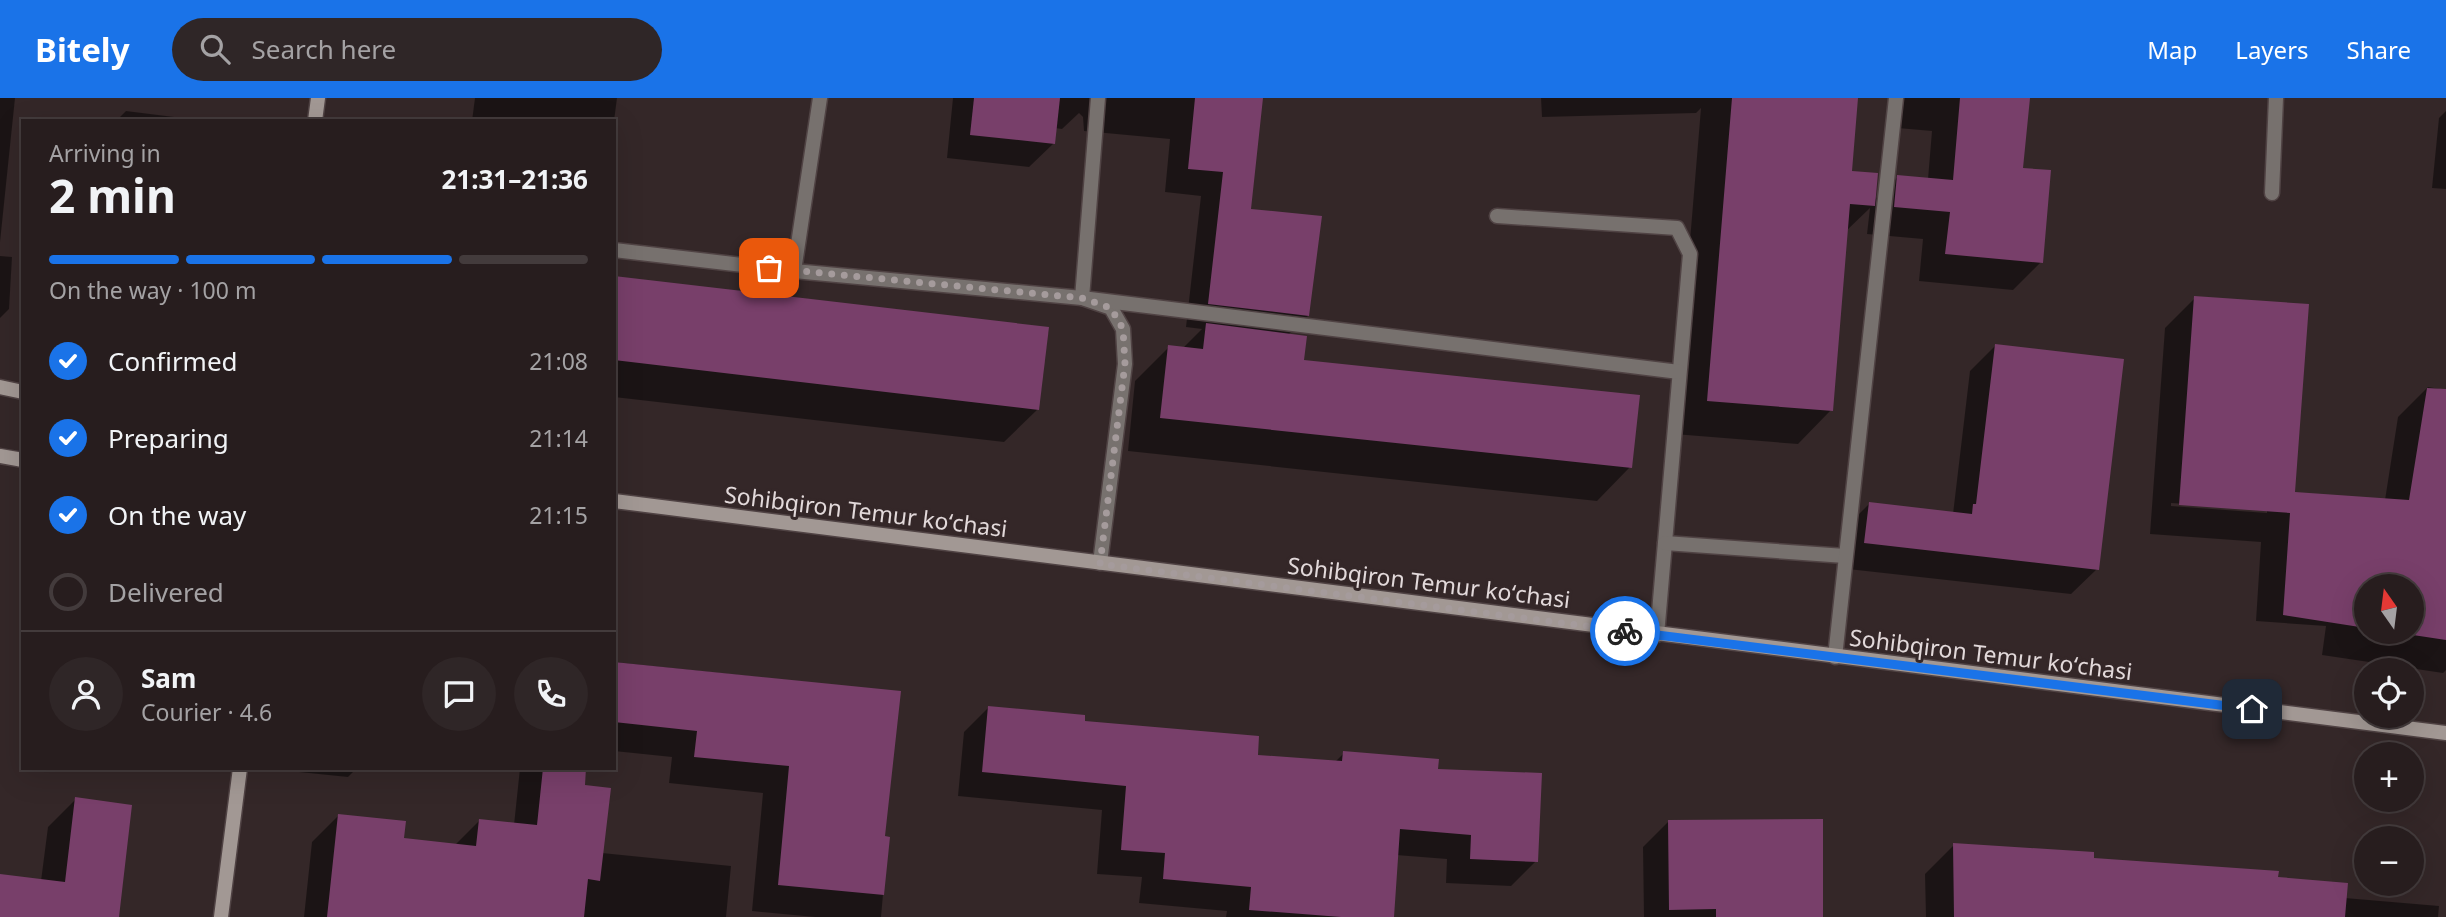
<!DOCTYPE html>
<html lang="en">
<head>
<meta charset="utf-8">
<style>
	:root { --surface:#271d1e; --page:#2f2627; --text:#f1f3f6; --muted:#a4a2a4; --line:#433b3c; --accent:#1a73e8 }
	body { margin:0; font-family:"Noto Sans",sans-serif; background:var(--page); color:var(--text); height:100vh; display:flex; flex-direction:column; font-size:26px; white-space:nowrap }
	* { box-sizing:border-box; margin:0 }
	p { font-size:23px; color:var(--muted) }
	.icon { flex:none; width:38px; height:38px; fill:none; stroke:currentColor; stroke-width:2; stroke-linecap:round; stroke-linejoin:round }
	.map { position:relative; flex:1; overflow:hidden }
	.panel { position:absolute; left:21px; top:21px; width:595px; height:651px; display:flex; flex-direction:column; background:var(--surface); border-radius:0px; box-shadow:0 7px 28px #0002,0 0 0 2px var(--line) }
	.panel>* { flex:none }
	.needle { width:46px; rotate:346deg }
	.tools { position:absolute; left:2354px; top:476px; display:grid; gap:14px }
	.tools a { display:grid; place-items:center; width:70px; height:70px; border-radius:50%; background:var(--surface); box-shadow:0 7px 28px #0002,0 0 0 2px var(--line); font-size:35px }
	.pin { position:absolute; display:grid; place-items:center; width:60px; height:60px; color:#fff; margin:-30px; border-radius:14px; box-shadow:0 4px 10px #0006 }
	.courier { position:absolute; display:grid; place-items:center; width:70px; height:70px; margin:-35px; border:5px solid #1a73e8; border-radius:50%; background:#fff; color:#222; box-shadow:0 2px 9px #0007 }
	.head em { font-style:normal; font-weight:700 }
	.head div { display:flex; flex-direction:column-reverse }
	.head { display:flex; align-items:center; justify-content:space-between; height:119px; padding:0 28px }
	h1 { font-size:46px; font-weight:700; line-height:52px }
	.bar { display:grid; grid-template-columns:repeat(4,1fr); gap:10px 7px; align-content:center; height:84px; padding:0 28px }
	.bar i { height:9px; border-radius:5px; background:var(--line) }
	.bar .on { background:var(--accent) }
	.bar p { grid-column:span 4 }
	.line { display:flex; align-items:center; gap:18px; padding:0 28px; border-top:2px solid var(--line) }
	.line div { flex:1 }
	.round { display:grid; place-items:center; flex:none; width:74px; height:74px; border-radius:37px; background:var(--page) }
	ol { padding:0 28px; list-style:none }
	li { display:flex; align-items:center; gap:21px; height:77px }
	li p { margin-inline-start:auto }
	li .icon { padding:7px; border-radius:50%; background:var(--accent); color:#fff; stroke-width:4 }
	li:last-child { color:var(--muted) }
	li i { width:38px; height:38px; border:4px solid var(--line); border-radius:50% }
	header { display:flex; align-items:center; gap:42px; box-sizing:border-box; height:98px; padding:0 35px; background:var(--accent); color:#fff }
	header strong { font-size:33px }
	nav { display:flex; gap:38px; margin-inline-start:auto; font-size:24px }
	.search { width:490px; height:63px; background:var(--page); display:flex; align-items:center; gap:18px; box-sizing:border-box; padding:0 24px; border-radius:38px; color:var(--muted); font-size:26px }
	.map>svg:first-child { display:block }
</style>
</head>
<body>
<header>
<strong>Bitely</strong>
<div class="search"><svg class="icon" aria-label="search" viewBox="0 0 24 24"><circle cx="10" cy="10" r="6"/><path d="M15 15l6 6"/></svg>Search here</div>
<nav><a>Map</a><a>Layers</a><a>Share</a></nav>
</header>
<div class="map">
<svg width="2446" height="819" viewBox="0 0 2446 819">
	<rect width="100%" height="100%" fill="#342728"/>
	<g fill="#0007" fill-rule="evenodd">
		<polygon points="0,0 15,0 0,144"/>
		<polygon points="475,0 617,0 614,23 472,23"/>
		<polygon points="953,0 1261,0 1249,112 1308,218 1288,237 1302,263 1630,369 1597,403 1128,353 1135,283 1169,249 1183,250 1202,231 1186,229 1201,98 1165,94 1170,41 1084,33 1083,19 1079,15 1062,31 1055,30 1053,46 1029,69 947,60"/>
		<polygon points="1541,0 1856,0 1850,74 1873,103 1898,79 1928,81 1932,33 1886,29 1889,0 2028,0 2021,72 2041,164 2013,192 1919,183 1923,141 1867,136 1870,110 1845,134 1831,312 1798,346 1674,336 1701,10 1696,15 1542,19"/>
		<polygon points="126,13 190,21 190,23 116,23"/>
		<polygon points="2446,13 2446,91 2432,90 2439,20"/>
		<polygon points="0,158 12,159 9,211 0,220"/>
		<polygon points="614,180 1038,311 1004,344 614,299"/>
		<path d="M2195,200L2293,396L2385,402L2398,319L2428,289L2446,292V572L2443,575L2322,557L2326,528L2256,523L2261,444L2150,436L2165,230ZM2171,405L2267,411V415L2171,408ZM2366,488H2412V534H2366Z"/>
		<polygon points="1995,248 2097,471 2071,496 1839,470 1844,431 1869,406 1953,416 1970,273"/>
		<polygon points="614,564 899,594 883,740 888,740 881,819 815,819 752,813 763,695 669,685 672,659 614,653"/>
		<polygon points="989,609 1256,658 1335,664 1344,655 1436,672 1536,763 1511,788 1446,785 1447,761 1396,757 1392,819 1226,819 1227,813 1139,805 1142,779 1097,776 1102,712 958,698 964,634"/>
		<polygon points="299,670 357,670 348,679 299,674"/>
		<polygon points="520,670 585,670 583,689 602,755 731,768 726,819 304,819 312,744 338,718 402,742 455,747 479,723 514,727"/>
		<polygon points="76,701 117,819 0,819 0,778 41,783 48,729"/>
		<polygon points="1668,724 1822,819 1644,819 1643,749"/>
		<polygon points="1954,747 2277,780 2345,800 2439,808 2438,819 1926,819 1925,776"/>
	</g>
	<g fill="#783f6a">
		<polygon points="974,0 1060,0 1055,46 970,37"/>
		<polygon points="1195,0 1263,0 1251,111 1322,118 1309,218 1208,206 1223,74 1188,71"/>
		<polygon points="1732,0 1858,0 1852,73 1878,75 1875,108 1850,106 1833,313 1707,303"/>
		<polygon points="1960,0 2030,0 2023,70 2051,72 2043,165 1945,156 1950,114 1894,109 1897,77 1953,82"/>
		<polygon points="614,178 1049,229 1039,312 614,262"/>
		<polygon points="2194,198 2309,206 2295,394 2409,402 2427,290 2446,291 2446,542 2393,534 2412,534 2412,488 2366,488 2366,530 2283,517 2290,415 2179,407"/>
		<polygon points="1206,225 1307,238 1304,262 1640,297 1632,370 1160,320 1168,247 1203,251"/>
		<polygon points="1995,246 2124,261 2099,472 1864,445 1869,404 1972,416 1973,406 1976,406"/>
		<polygon points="614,564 901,593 885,738 890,739 884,797 778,787 789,668 694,659 697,633 614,624"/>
		<polygon points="988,608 1085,617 1085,623 1259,638 1258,657 1342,663 1343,653 1439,661 1438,671 1542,675 1538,764 1470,761 1471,737 1400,731 1394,819 1341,819 1249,812 1251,789 1163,781 1165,755 1121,752 1126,688 982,674"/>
		<polygon points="543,670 586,670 585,687 611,690 600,783 588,781 584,819 327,819 338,716 406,723 404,740 476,748 479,721 537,727"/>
		<polygon points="75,699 132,707 119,819 0,819 0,776 65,784"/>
		<polygon points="1823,721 1823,819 1716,819 1716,811 1669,812 1668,722"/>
		<polygon points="1953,745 2094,754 2094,760 2279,773 2278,779 2348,785 2345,819 1954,819"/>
	</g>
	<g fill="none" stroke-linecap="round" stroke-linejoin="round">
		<defs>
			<g id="lane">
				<polyline points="1098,0 1082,200 1111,210 1123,231 1125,266 1100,465"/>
				<polyline points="2272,95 2276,0"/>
				<polyline points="1497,118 1677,130 1690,156 1657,537"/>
				<polyline points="614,152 794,173 1082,200 1679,274"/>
				<polyline points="794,173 820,0"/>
				<polyline points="1665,445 1845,458"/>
				<polyline points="1835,559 1896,0"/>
			</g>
			<g id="secondary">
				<polyline points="315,23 318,0"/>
				<polyline points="0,289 23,294"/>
				<polyline points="0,358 23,362"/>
				<polyline points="614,403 2446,635"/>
				<polyline points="221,819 240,670"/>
			</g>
		</defs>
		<use href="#lane" stroke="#504344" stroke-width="17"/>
		<use href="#secondary" stroke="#504344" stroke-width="17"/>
		<use href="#lane" stroke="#77716e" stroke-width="14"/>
		<use href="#secondary" stroke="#a29894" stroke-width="14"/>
	</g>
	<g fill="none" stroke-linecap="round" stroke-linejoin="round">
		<polyline stroke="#a59b9c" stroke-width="7" stroke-dasharray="0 12.6" points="769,170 1082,200 1111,210 1123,231 1125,266 1100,466 1625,533"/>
		<polyline stroke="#1a73e8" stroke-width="9" points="1625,533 2252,611"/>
	</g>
	<g text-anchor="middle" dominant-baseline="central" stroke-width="6" stroke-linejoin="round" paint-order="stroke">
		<g font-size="23" fill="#e2d9da" stroke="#342728">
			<text transform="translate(866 413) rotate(7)">Sohibqiron Temur koʻchasi</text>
			<text transform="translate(1429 484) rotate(7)">Sohibqiron Temur koʻchasi</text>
			<text transform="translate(1991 556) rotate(7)">Sohibqiron Temur koʻchasi</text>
		</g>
	</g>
</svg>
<div class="tools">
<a><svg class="needle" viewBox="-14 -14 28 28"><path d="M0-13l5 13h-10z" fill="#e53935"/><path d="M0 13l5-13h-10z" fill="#a4a2a4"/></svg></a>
<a><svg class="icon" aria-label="locate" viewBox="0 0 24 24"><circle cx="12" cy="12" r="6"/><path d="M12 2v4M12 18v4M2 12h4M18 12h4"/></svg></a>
<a>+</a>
<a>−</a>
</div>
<div class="pin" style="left:769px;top:170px;background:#ea580c"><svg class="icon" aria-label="bag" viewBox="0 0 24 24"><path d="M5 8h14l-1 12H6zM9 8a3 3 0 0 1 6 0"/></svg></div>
<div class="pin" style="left:2252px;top:611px;background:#1f2937"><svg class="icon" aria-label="home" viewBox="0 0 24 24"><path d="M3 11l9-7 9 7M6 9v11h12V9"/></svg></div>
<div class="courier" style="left:1625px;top:533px"><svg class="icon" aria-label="bike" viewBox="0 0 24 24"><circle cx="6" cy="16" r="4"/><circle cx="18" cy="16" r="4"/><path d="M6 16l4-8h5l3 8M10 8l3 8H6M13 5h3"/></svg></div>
<section class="panel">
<div class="head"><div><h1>2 min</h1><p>Arriving in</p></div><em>21:31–21:36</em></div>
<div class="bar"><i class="on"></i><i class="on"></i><i class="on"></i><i></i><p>On the way · 100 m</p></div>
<ol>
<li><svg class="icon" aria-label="check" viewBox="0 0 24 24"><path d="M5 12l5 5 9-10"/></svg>Confirmed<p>21:08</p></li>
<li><svg class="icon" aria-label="check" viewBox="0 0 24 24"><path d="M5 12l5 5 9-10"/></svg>Preparing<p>21:14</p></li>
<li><svg class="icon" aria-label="check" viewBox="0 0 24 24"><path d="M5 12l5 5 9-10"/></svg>On the way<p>21:15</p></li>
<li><i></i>Delivered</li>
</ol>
<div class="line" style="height:126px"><a class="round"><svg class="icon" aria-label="person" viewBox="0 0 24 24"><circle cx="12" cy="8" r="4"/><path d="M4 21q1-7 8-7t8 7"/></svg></a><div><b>Sam</b><p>Courier · 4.6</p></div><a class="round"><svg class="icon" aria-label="chat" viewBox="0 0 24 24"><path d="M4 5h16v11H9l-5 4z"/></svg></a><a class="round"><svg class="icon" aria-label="phone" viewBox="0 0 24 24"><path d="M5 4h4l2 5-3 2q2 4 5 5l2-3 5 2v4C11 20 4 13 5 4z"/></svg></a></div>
</section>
</div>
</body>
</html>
